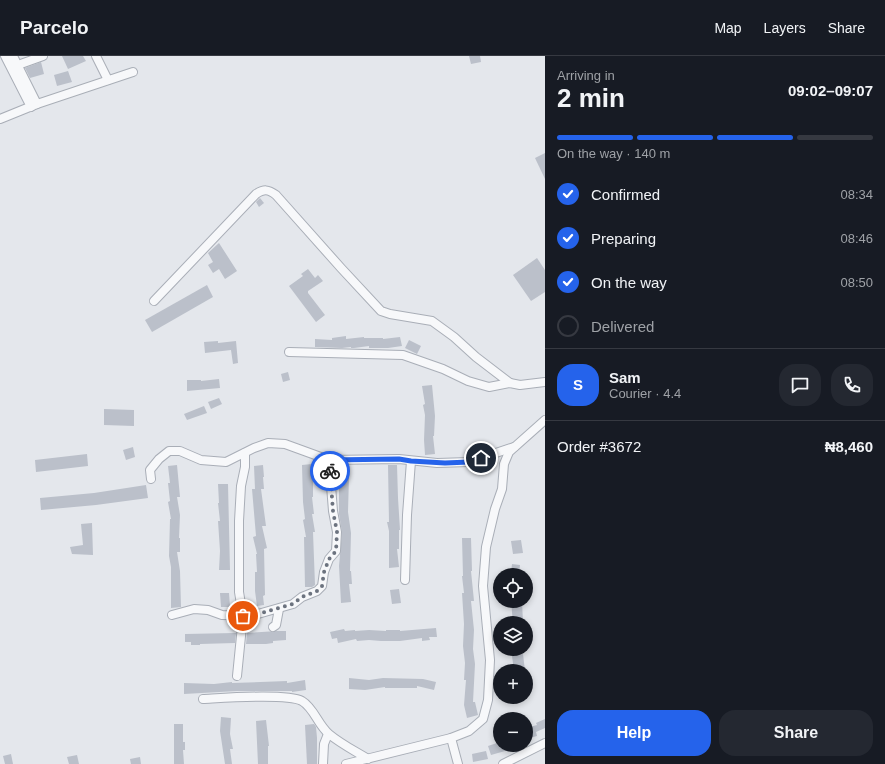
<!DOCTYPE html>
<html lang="en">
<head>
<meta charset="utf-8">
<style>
	:root { --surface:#171b24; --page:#242831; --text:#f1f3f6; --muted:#9ea1a6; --line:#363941; --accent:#2563eb }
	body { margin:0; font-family:Arial,sans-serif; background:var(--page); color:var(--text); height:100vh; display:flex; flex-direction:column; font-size:15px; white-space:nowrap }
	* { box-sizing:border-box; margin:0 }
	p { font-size:13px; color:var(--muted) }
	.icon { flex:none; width:22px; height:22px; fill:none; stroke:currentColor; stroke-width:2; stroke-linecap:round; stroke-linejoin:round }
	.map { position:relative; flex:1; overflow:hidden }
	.details { display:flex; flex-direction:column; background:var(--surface); width:340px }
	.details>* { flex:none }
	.controls { position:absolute; left:493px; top:512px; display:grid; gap:8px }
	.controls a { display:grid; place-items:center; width:40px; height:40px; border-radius:50%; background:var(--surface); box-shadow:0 2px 6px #0003; font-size:20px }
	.pin { position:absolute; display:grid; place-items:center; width:34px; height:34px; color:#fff; margin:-17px; border:2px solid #fff; border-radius:50%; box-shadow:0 1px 4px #0007 }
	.courier { position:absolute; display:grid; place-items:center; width:40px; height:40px; margin:-20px; border:3px solid #2563eb; border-radius:50%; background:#fff; color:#222; box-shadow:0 1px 5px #0007 }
	.head em { font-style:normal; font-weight:700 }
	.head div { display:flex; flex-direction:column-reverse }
	.head { display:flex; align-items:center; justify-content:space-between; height:68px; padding:0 12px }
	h1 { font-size:26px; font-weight:700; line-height:30px }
	.bar { display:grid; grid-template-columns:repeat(4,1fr); gap:6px 4px; align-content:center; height:48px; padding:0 12px }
	.bar i { height:5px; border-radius:3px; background:var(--line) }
	.bar .on { background:var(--accent) }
	.bar p { grid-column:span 4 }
	.line { display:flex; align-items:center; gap:10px; padding:0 12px; border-top:1px solid var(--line) }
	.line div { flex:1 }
	.round { display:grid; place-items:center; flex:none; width:42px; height:42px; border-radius:16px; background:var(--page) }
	ol { padding:0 12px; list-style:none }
	li { display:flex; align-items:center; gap:12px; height:44px }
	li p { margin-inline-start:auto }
	li .icon { padding:4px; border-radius:50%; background:var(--accent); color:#fff; stroke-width:4 }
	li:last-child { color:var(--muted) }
	li i { width:22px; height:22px; border:2px solid var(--line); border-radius:50% }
	.primary-button { display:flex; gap:8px; margin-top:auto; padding:8px 12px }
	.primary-button a { flex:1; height:46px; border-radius:16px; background:var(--accent); color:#fff; font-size:16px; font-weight:700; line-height:46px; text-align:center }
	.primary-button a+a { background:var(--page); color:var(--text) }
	header { display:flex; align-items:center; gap:24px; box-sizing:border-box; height:56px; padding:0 20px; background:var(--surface); border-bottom:1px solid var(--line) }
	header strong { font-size:19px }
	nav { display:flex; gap:22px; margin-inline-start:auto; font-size:14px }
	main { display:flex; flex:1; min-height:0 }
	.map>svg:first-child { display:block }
</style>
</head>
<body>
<header>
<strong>Parcelo</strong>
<nav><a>Map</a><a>Layers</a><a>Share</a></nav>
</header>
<main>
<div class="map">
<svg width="545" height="708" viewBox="0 0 545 708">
	<rect width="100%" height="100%" fill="#e4e7ec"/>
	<g fill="#bbc0ca">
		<polygon points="62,0 83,0 86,5 68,13"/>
		<polygon points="469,0 480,0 481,6 471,8"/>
		<polygon points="41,6 44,18 30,22 25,12"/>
		<polygon points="68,15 72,26 57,30 54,19"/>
		<polygon points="545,97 545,123 535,102"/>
		<polygon points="260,142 264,147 259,151 256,146"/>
		<polygon points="219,187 237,215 225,223 219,213 213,217 208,209 213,206 208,197"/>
		<polygon points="537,202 545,214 545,236 531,245 513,219"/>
		<polygon points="308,213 315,222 318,219 323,225 308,235 308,237 325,259 316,266 289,230 303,220 301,218"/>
		<polygon points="207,229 213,241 152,276 145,264"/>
		<polygon points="346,280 346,283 364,281 364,282 383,282 383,283 400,281 402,290 388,292 369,292 369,290 354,292 351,292 351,291 342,292 315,291 315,283 332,284 332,282"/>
		<polygon points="409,284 421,290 417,298 405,292"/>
		<polygon points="218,285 218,287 236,285 238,307 233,308 231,294 205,297 204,286"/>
		<polygon points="288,316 290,324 283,326 281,318"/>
		<polygon points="219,323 220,332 187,335 187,324 201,324 201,325"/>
		<polygon points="432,329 435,360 434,380 433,380 435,398 425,399 424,384 425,359 423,349 425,348 422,330"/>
		<polygon points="219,342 222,348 211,353 208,346"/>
		<polygon points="204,350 207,357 187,364 184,358"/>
		<polygon points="104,353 134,354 134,370 104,369"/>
		<polygon points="133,391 135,401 126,404 123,394"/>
		<polygon points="87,398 88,410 36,416 35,404"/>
		<polygon points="312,408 313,422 313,441 312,441 314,458 312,458 315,476 313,476 315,529 312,531 305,531 304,481 306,481 303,464 305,463 303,446 302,409"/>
		<polygon points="177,409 180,441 177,441 180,459 179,482 180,482 180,496 177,496 180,515 181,551 171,552 171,511 169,500 170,463 171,463 168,446 170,445 168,427 170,427 168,410"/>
		<polygon points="263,409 264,421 263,421 264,433 261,433 266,470 262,470 267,492 264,493 265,539 263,540 264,549 257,550 255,535 255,516 257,516 256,498 257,498 253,481 256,480 252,433 255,433 254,410"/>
		<polygon points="338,409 347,409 349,421 348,456 351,477 350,515 351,515 352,528 349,528 351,546 341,547 339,510 342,476 339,458 339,424 341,424"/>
		<polygon points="388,409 397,409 398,442 400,474 399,474 399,493 397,493 399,511 389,512 389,475 387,466 389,466"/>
		<polygon points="218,428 228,428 230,514 219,514 220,495 218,465 220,465 218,447 219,447"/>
		<polygon points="146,429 148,442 96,449 41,454 40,442 94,437"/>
		<polygon points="92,467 93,499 72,498 70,491 83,489 81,468"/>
		<polygon points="462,482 471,482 472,515 471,515 474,545 471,545 474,574 473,593 475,608 473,646 475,646 478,659 467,662 464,649 466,624 464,624 465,607 463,590 464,568 462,537 464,537 462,520 463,520"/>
		<polygon points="521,484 523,497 513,498 511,485"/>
		<polygon points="512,508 520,509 519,518 511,516"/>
		<polygon points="399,533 401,547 392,548 390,534"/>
		<polygon points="220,537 229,537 230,551 221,551"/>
		<polygon points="511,545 522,545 523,567 513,567"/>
		<polygon points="436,572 437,581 429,581 430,584 422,585 422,582 400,585 381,585 369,584 357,585 356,583 338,587 337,582 332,583 330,576 344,573 345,575 355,574 355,575 369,574 386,575 386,574 400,574 400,575"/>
		<polygon points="277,575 286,575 286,584 273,585 273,587 266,588 246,588 247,577"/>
		<polygon points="234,577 236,577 235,587 200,588 200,589 191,589 191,586 185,586 185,578"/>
		<polygon points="523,598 525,615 514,615 512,600"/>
		<polygon points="349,622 369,624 383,622 423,623 436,626 434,634 417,630 417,632 385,632 385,631 365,634 349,633"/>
		<polygon points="305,624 306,634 292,636 292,635 237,635 184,638 184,627 214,628 232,626 232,627 287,625 287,627"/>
		<polygon points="221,661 231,662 230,678 233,693 230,693 232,708 225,708 220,675"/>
		<polygon points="545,663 545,672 536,676 537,680 526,683 526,672 537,669 536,667"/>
		<polygon points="266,664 269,690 268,690 268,708 258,708 256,665"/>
		<polygon points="174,668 183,668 183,686 185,686 185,694 183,694 184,708 174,708"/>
		<polygon points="314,668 316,671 317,682 317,708 307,708 305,669"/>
		<polygon points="500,686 500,689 514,689 505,695 491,699 488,690"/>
		<polygon points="486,695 488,703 473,706 472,698"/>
		<polygon points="11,698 13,708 5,708 3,700"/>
		<polygon points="77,699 79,708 69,708 67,701"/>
		<polygon points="140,701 141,708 131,708 130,703"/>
	</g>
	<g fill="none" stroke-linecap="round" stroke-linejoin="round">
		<defs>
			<g id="minor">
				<polyline points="5,0 31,51"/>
				<polyline points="13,0 37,48"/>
				<polyline points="96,0 108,24"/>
				<polyline points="18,9 43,0"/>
				<polyline points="0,63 37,48 133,16"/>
				<path d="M154,245L256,138C264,133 268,133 276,139L341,212L381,255L390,258L432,265L454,281L476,301L510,327"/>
				<polyline points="289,296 403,299 443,313 468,325 489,331 510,327 520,329 545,326"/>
				<polyline points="151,423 150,414 159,403 169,395 180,395 201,404 226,406 254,392 268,387 285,388 329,404 399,403 437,407 469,406 514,391"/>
				<polyline points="405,524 407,459 411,405"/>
				<polyline points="172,559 194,553 208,554 222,559 251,560 293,548 302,541 317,535 322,530 324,516 329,503 336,495 337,476 333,455 329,404"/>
				<polyline points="273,571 276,569 279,553"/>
				<polyline points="237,620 243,560 239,536 239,465 241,430 245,411 245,397"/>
				<path d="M203,643C223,642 287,637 302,645C314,652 318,669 329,678C341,688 355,695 368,703"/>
				<polyline points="451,682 458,708"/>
				<polyline points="323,708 324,688 328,678"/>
				<polyline points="346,708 451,682 469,675 483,663 488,644 490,604 483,530 486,491 495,453 502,433 504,408 509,396 545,364"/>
				<polyline points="503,708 545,687"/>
			</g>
		</defs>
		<use href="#minor" stroke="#a9aeb7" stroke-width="10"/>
		<use href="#minor" stroke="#f7f8fa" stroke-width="8"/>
	</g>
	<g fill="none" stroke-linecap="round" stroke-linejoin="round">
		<polyline stroke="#6c737f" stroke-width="4" stroke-dasharray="0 7.2" points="243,560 251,560 293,548 302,541 317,535 322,530 324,516 329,503 336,495 337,476 333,455 330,415"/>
		<polyline stroke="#2563eb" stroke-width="5" points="330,415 329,404 399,403 411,405 445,407 469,406 481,402"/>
	</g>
</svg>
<div class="controls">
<a><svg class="icon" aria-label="locate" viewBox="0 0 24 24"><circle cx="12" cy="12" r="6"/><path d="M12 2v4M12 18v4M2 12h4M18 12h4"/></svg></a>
<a><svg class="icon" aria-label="layers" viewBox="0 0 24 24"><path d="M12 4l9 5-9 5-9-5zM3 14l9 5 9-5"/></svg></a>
<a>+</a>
<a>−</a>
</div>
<div class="pin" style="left:243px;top:560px;background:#ea580c"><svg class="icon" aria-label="bag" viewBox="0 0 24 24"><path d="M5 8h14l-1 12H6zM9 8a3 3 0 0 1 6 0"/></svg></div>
<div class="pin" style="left:481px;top:402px;background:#1f2937"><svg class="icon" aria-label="home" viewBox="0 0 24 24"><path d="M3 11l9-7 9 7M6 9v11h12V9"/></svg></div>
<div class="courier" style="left:330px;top:415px"><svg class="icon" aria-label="bike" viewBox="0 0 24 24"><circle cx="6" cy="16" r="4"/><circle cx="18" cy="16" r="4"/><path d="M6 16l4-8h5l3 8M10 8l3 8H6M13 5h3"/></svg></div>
</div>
<section class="details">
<div class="head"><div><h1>2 min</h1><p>Arriving in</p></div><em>09:02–09:07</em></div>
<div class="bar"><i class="on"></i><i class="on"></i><i class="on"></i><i></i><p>On the way · 140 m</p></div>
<ol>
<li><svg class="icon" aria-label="check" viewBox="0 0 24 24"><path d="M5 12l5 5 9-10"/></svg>Confirmed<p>08:34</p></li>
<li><svg class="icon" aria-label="check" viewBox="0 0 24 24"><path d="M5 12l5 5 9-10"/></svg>Preparing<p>08:46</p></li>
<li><svg class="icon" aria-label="check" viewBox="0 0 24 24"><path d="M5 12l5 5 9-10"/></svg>On the way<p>08:50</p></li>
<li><i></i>Delivered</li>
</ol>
<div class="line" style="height:72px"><b class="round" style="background:var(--accent);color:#fff">S</b><div><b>Sam</b><p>Courier · 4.4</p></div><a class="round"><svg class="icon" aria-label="chat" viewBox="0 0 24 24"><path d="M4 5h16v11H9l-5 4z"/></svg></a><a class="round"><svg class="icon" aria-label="phone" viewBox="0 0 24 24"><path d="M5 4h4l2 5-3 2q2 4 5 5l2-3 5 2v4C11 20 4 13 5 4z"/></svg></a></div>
<div class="line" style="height:52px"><div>Order #3672</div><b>₦8,460</b></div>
<div class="primary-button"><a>Help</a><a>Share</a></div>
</section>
</main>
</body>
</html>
